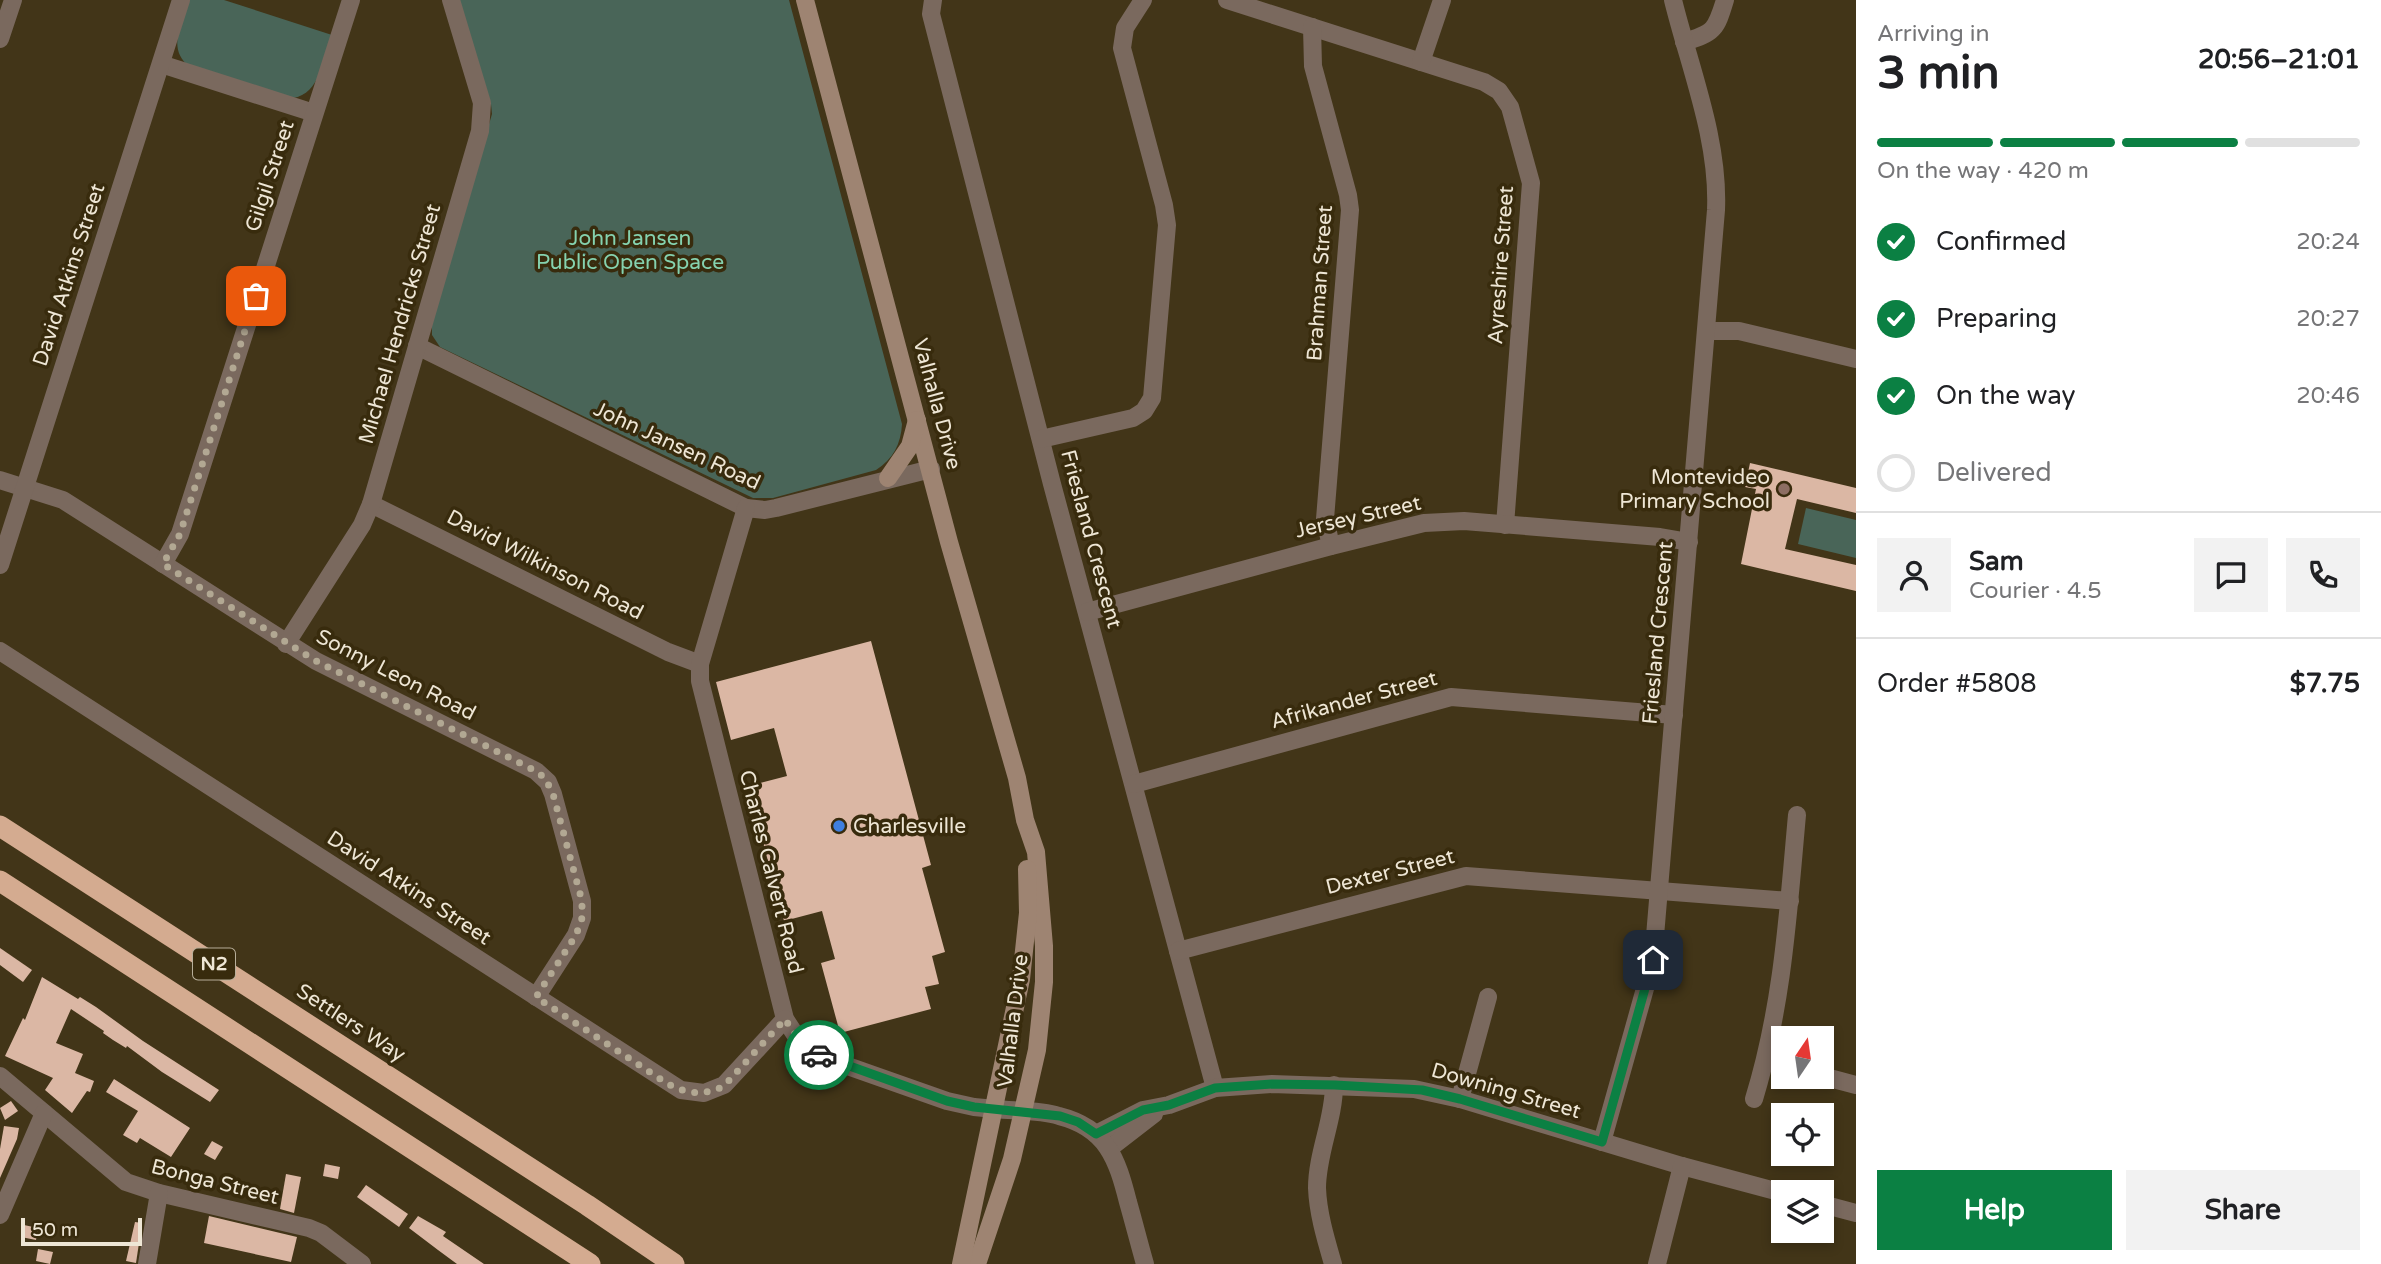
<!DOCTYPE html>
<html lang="en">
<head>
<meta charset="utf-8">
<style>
	:root { --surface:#fff; --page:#f2f2f2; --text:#202124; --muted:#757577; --line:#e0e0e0; --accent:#0b8043 }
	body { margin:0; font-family:"Varela Round",sans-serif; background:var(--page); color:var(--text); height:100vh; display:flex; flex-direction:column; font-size:26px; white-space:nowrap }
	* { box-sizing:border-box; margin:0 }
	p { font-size:23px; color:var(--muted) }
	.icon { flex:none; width:38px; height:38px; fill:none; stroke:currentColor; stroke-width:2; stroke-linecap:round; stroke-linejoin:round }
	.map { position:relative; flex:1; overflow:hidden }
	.drawer { display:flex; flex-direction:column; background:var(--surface); width:525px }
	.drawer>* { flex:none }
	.needle { width:46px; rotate:13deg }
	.controls { position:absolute; left:1771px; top:1026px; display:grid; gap:14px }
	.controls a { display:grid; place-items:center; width:63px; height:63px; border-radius:0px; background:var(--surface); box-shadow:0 4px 10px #0003; font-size:35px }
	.scale { position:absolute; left:21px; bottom:18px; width:121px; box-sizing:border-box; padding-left:7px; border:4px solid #eee6d5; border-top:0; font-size:19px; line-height:24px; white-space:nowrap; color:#eee6d5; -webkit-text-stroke:5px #382b0d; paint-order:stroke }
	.pin { position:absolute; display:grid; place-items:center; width:60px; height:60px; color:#fff; margin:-30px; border-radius:14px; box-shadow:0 4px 10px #0006 }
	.courier { position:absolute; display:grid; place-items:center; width:70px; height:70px; margin:-35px; border:5px solid #0b8043; border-radius:50%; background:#fff; color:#222; box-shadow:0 2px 9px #0007 }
	.headline em { font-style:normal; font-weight:800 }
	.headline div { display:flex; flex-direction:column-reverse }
	.headline { display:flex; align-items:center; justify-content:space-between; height:119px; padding:0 21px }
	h1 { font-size:46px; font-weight:800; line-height:52px }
	.bar { display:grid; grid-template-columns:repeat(4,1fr); gap:10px 7px; align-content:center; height:84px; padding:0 21px }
	.bar i { height:9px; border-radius:5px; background:var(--line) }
	.bar .selected { background:var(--accent) }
	.bar p { grid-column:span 4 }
	.line { display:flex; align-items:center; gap:18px; padding:0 21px; border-top:2px solid var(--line) }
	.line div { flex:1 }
	.round { display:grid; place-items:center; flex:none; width:74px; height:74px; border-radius:0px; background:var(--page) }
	ol { padding:0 21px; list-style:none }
	li { display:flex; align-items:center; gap:21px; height:77px }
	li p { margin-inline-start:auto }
	li .icon { padding:7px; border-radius:50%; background:var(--accent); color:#fff; stroke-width:4 }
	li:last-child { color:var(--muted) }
	li i { width:38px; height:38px; border:4px solid var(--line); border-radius:50% }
	.action { display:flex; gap:14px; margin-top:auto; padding:14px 21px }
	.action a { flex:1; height:80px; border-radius:0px; background:var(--accent); color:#fff; font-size:28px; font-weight:800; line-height:80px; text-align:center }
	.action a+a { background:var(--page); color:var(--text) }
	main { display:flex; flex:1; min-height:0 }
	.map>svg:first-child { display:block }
</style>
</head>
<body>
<main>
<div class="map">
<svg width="1856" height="1264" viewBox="0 0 1856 1264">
	<rect width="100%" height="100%" fill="#423518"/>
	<g fill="#496558">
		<path d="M189,0H224L332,35C324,58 320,94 293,98L190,67C166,49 182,24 189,0Z"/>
		<path d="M459,0H789L902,424C901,444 893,459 876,470L773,498H753L440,347L432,335V320L492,114L491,104Z"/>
		<polygon points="1806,508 1856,520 1856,558 1798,544"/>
	</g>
	<g fill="#dbb7a4">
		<polygon points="1750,463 1856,488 1856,513 1797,499 1785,549 1856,565 1856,591 1741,564 1756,489 1745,487"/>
		<polygon points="871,641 931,865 922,868 945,952 932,956 939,984 925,987 931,1009 840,1033 821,963 835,959 822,911 784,921 748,786 787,776 774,728 731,740 716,682"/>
		<polygon points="0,948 32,970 23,982 0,965"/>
		<polygon points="42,977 78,999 80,997 96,1007 143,1041 219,1090 210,1102 162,1072 127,1046 126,1048 113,1040 103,1033 104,1031 71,1009 56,1043 83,1054 75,1073 94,1081 90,1092 87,1091 72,1113 45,1090 53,1078 5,1056 23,1018 25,1020"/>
		<polygon points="114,1079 190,1128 171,1157 140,1138 137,1143 123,1135 138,1111 106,1092"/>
		<polygon points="11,1101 18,1111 5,1120 0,1108"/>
		<polygon points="4,1126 19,1128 17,1139 0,1178 0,1149"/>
		<polygon points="212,1141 223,1147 215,1160 204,1154"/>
		<polygon points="325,1164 340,1167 338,1179 323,1176"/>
		<polygon points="286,1174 301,1177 294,1213 280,1209"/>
		<polygon points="366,1185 408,1214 399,1227 357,1197"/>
		<polygon points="209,1216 297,1237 291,1262 204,1243"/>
		<polygon points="418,1216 446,1232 443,1236 484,1264 457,1264 438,1250 409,1228"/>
		<polygon points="135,1222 142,1223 136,1263 126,1261"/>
		<polygon points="24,1225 38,1228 36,1240 21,1237"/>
		<polygon points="38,1249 53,1252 50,1264 36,1261"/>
	</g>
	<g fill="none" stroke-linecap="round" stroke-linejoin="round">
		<g stroke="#7a695e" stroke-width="18">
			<polyline points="933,0 931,14 1052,484 1215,1088"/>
			<polyline points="1227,0 1484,82 1499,91 1510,107 1531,183 1505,525"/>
			<polyline points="1312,27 1313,66 1348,195 1350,210 1325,519 1331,546"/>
			<polyline points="0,39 13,0"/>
			<path d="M1684,42C1714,33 1716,30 1725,0"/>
			<polyline points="1421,62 1442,0"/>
			<polyline points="161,64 314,113"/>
			<polyline points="1707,331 1739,331 1856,359"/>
			<polyline points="417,346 746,508 765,510 776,508 931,469"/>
			<polyline points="1041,439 1133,418 1144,411 1152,398 1167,225 1164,205 1122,48 1125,28 1143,0"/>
			<polyline points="0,480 63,500 316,661 536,771 548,782 553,794 582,901 582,918 576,935 536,997"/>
			<polyline points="371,504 668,652 700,664"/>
			<polyline points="746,508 700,664 700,681 785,1019 800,1042 822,1057 947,1101 974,1107 995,1109"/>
			<polyline points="163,564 180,534 351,0"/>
			<polyline points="0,565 181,0"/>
			<polyline points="1087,612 1331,546 1424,523 1464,521 1660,537 1689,542"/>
			<polyline points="286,644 362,525 371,504 480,131 482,103 451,0"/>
			<polyline points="0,651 681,1090 704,1093 724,1085 785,1019"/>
			<polyline points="1134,784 1451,697 1674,715"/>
			<polyline points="1178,951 1466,876 1790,901"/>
			<polyline points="0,1076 126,1182 159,1193 309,1228 321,1233 362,1264"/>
			<polyline points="1822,1076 1856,1085"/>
			<polyline points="1460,1099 1488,997"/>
			<path d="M1754,1099C1783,1004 1788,913 1797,815"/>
			<polyline points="1096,1134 1143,1110 1169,1105 1215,1088 1272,1084 1414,1089 1460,1099 1682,1166 1783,1193"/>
			<path d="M1602,1142L1653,960L1716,210C1719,139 1690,69 1673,0"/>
			<polyline points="1110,1148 1154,1114"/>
			<polyline points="1822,1204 1856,1213"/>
			<polyline points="0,1215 44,1113"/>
			<polyline points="147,1264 159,1193"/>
			<path d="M1333,1264C1326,1240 1318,1214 1317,1188C1317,1153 1334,1120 1334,1085"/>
			<polyline points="1657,1264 1682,1166"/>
		</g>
		<path stroke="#7a695e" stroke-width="18" d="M995,1109C1016,1111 1039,1110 1059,1116C1107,1128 1117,1159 1128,1202C1134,1223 1139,1243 1145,1264"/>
		<g stroke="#9e8472" stroke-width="18">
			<polyline points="805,0 949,542 1017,778 1025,820 1036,852 1044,946 1044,982 1037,1050 1012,1159 977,1264"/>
			<polyline points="888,478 910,446 917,420"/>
			<polyline points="961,1264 1021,979 1028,913 1027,869"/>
		</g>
		<g stroke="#d4ab90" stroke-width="21">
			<polyline points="0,826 587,1205 674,1264"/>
			<polyline points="0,881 590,1264"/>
		</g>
	</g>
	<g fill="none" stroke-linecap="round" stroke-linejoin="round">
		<path stroke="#b2a893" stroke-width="7" stroke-dasharray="0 12.6" d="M256,296L180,534L163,564L316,661L536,771L545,778L553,794L582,901V918L576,935L536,997L668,1084C687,1094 705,1096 724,1086L785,1019L800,1042L819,1055"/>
		<polyline stroke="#0b8043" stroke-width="9" points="819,1055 947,1101 974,1107 1060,1116 1078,1122 1096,1134 1143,1110 1169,1105 1215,1088 1272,1084 1335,1085 1422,1090 1460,1099 1602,1142 1653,960"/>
	</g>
	<circle fill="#8d6e63" stroke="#382b0d" stroke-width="2.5" cx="1784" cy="489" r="7"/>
	<circle fill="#3f7fe0" stroke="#382b0d" stroke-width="2.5" cx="839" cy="826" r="7"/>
	<g text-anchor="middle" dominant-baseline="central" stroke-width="7" stroke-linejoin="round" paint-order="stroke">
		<rect fill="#382b0d" stroke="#b7ae99" stroke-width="2" x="193" y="948.5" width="42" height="31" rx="5"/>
		<g font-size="19" font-weight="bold" fill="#eee6d5">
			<text x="214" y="964">N2</text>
		</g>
		<g font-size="21" fill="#eee6d5" stroke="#382b0d">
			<text transform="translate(270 176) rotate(-72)">Gilgil Street</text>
			<text transform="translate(1501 265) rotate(-86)">Ayreshire Street</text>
			<text transform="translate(69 275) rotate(-72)">David Atkins Street</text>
			<text transform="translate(1320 283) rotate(-86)">Brahman Street</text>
			<text transform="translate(400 324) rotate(-74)">Michael Hendricks Street</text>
			<text transform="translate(937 404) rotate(75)">Valhalla Drive</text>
			<text transform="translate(677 446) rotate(25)">John Jansen Road</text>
			<text transform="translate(1358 517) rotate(-13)">Jersey Street</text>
			<text transform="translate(1091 539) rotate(75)">Friesland Crescent</text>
			<text transform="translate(545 565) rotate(27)">David Wilkinson Road</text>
			<text transform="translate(1658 633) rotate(-85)">Friesland Crescent</text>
			<text transform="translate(396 675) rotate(27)">Sonny Leon Road</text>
			<text transform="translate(1354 700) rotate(-15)">Afrikander Street</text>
			<text transform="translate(771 872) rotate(76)">Charles Calvert Road</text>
			<text transform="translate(1390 872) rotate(-14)">Dexter Street</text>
			<text transform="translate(409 888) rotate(33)">David Atkins Street</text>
			<text transform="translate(1013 1021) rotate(-83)">Valhalla Drive</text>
			<text transform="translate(351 1023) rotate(33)">Settlers Way</text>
			<text transform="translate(1506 1091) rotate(16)">Downing Street</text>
			<text transform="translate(215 1182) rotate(14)">Bonga Street</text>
		</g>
		<g font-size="21" fill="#85d2af" stroke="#382b0d">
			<text x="630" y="238">John Jansen<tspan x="630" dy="24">Public Open Space</tspan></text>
		</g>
		<g font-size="21" fill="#eee6d5" stroke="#382b0d" text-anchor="end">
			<text x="1770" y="477">Montevideo<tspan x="1770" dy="24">Primary School</tspan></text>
			<text x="853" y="826" text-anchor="start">Charlesville</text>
		</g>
	</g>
</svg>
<div class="controls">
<a><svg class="needle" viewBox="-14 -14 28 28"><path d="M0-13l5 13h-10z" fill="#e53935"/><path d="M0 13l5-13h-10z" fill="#757577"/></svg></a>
<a><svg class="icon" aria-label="locate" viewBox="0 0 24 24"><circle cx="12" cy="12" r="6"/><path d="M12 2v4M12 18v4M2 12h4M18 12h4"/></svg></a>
<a><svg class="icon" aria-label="layers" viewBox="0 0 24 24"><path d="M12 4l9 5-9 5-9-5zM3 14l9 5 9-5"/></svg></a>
</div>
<div class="scale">50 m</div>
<div class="pin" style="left:256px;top:296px;background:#ea580c"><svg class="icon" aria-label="bag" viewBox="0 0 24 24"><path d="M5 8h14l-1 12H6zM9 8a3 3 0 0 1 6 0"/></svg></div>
<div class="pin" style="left:1653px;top:960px;background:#1f2937"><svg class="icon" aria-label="home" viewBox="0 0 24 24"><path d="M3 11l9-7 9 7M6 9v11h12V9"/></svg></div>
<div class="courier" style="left:819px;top:1055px"><svg class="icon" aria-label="car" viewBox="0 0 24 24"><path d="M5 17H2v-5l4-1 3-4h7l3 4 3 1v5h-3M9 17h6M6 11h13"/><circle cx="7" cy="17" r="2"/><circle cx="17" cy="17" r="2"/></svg></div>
</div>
<section class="drawer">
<div class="headline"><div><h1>3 min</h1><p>Arriving in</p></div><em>20:56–21:01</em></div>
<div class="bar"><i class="selected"></i><i class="selected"></i><i class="selected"></i><i></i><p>On the way · 420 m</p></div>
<ol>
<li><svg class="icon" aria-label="check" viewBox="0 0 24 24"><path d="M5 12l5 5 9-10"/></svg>Confirmed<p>20:24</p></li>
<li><svg class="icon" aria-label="check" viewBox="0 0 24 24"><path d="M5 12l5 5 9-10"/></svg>Preparing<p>20:27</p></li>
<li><svg class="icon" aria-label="check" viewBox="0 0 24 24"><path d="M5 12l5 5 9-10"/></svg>On the way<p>20:46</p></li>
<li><i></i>Delivered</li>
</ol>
<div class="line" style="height:126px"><a class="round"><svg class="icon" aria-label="person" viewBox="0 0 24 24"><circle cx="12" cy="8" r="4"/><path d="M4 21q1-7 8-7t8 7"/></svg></a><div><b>Sam</b><p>Courier · 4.5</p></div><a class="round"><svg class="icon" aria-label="chat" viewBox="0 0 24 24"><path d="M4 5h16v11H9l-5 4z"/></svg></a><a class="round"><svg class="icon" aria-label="phone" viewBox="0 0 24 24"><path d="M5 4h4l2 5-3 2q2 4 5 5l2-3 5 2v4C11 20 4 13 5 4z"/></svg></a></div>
<div class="line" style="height:91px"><div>Order #5808</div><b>$7.75</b></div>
<div class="action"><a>Help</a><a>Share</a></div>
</section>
</main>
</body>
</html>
